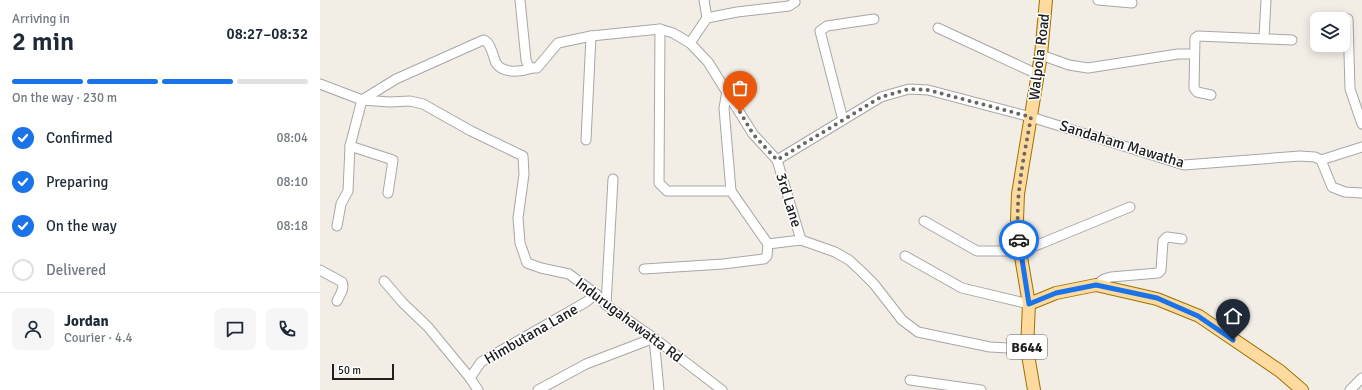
<!DOCTYPE html>
<html lang="en">
<head>
<meta charset="utf-8">
<style>
	:root { --surface:#fff; --page:#f6f6f7; --text:#1f2937; --muted:#747a83; --line:#e0e1e3; --accent:#1a73e8 }
	body { margin:0; font-family:Signika,sans-serif; background:var(--page); color:var(--text); height:100vh; display:flex; flex-direction:column; font-size:15px; white-space:nowrap }
	* { box-sizing:border-box; margin:0 }
	p { font-size:13px; color:var(--muted) }
	.icon { flex:none; width:22px; height:22px; fill:none; stroke:currentColor; stroke-width:2; stroke-linecap:round; stroke-linejoin:round }
	.map { position:relative; flex:1; overflow:hidden }
	.drawer { display:flex; flex-direction:column; background:var(--surface); width:320px }
	.drawer>* { flex:none }
	.buttons { position:absolute; left:990px; top:12px; display:grid; gap:8px }
	.buttons a { display:grid; place-items:center; width:40px; height:40px; border-radius:8px; background:var(--surface); box-shadow:0 2px 10px #0003; font-size:20px }
	.scale { position:absolute; left:12px; bottom:10px; width:62px; box-sizing:border-box; padding-left:4px; border:2px solid #202020; border-top:0; font-size:11px; line-height:14px; white-space:nowrap; color:#202020; -webkit-text-stroke:3px #fff; paint-order:stroke }
	.pin { position:absolute; display:grid; place-items:center; width:34px; height:34px; color:#fff; margin:-41px -17px; border-radius:50% 50% 50% 0; rotate:-45deg; box-shadow:0 0 4px #0007 }
	.pin .icon { rotate:45deg }
	.courier { position:absolute; display:grid; place-items:center; width:40px; height:40px; margin:-20px; border:3px solid #1a73e8; border-radius:50%; background:#fff; color:#222; box-shadow:0 1px 5px #0007 }
	.summary em { font-style:normal; font-weight:600 }
	.summary div { display:flex; flex-direction:column-reverse }
	.summary { display:flex; align-items:center; justify-content:space-between; height:68px; padding:0 12px }
	h1 { font-size:26px; font-weight:600; line-height:30px }
	.bar { display:grid; grid-template-columns:repeat(4,1fr); gap:6px 4px; align-content:center; height:48px; padding:0 12px }
	.bar i { height:5px; border-radius:3px; background:var(--line) }
	.bar .on { background:var(--accent) }
	.bar p { grid-column:span 4 }
	.line { display:flex; align-items:center; gap:10px; padding:0 12px; border-top:1px solid var(--line) }
	.line div { flex:1 }
	.round { display:grid; place-items:center; flex:none; width:42px; height:42px; border-radius:8px; background:var(--page) }
	ol { padding:0 12px; list-style:none }
	li { display:flex; align-items:center; gap:12px; height:44px }
	li p { margin-inline-start:auto }
	li .icon { padding:4px; border-radius:50%; background:var(--accent); color:#fff; stroke-width:4 }
	li:last-child { color:var(--muted) }
	li i { width:22px; height:22px; border:2px solid var(--line); border-radius:50% }
	main { display:flex; flex:1; min-height:0 }
	.map>svg:first-child { display:block }
</style>
</head>
<body>
<main>
<section class="drawer">
<div class="summary"><div><h1>2 min</h1><p>Arriving in</p></div><em>08:27–08:32</em></div>
<div class="bar"><i class="on"></i><i class="on"></i><i class="on"></i><i></i><p>On the way · 230 m</p></div>
<ol>
<li><svg class="icon" aria-label="check" viewBox="0 0 24 24"><path d="M5 12l5 5 9-10"/></svg>Confirmed<p>08:04</p></li>
<li><svg class="icon" aria-label="check" viewBox="0 0 24 24"><path d="M5 12l5 5 9-10"/></svg>Preparing<p>08:10</p></li>
<li><svg class="icon" aria-label="check" viewBox="0 0 24 24"><path d="M5 12l5 5 9-10"/></svg>On the way<p>08:18</p></li>
<li><i></i>Delivered</li>
</ol>
<div class="line" style="height:72px"><a class="round"><svg class="icon" aria-label="person" viewBox="0 0 24 24"><circle cx="12" cy="8" r="4"/><path d="M4 21q1-7 8-7t8 7"/></svg></a><div><b>Jordan</b><p>Courier · 4.4</p></div><a class="round"><svg class="icon" aria-label="chat" viewBox="0 0 24 24"><path d="M4 5h16v11H9l-5 4z"/></svg></a><a class="round"><svg class="icon" aria-label="phone" viewBox="0 0 24 24"><path d="M5 4h4l2 5-3 2q2 4 5 5l2-3 5 2v4C11 20 4 13 5 4z"/></svg></a></div>
</section>
<div class="map">
<svg width="1042" height="390" viewBox="0 0 1042 390">
	<rect width="100%" height="100%" fill="#f2eee6"/>
	<g fill="none" stroke-linecap="round" stroke-linejoin="round">
		<defs>
			<g id="minor">
				<polyline points="200,0 206,60 208,65 212,68 217,68 238,43 271,36 340,29 353,33 370,43 388,62 433,134 457,160 561,97 589,89 608,90 711,117 864,165 980,156 995,157 1001,160 1012,187 1025,192 1042,193"/>
				<polyline points="778,0 812,3"/>
				<polyline points="387,18 417,12 469,6 475,2 474,0"/>
				<polyline points="1028,19 1030,89 1042,124"/>
				<polyline points="618,28 717,74"/>
				<polyline points="340,29 339,183 347,191 411,191"/>
				<polyline points="944,38 946,0"/>
				<polyline points="370,43 387,18 384,0"/>
				<polyline points="721,55 749,65 768,68 858,54 874,54"/>
				<polyline points="0,84 42,100 70,102 90,101 103,104 151,131 203,156 204,174 198,218 200,243 207,263 221,268 249,274 276,294 286,305 334,338 402,390"/>
				<polyline points="407,91 404,108 411,191 448,244 481,240 515,252 529,260 541,271 554,284 582,320 598,332 670,347 707,349"/>
				<polyline points="891,95 877,92 874,88 875,38 878,36 972,40"/>
				<polyline points="523,120 500,31 507,26 554,19"/>
				<polyline points="266,140 271,36"/>
				<polyline points="30,146 73,160 68,193"/>
				<polyline points="457,160 481,240"/>
				<polyline points="1001,160 1042,147"/>
				<polyline points="604,221 657,251 700,251 720,244 810,207"/>
				<path d="M17,226L21,204L28,191L30,146L42,100L76,79L161,41L164,40L167,42C172,48 173,56 176,63C183,74 201,72 212,68"/>
				<polyline points="585,256 642,288 709,304"/>
				<polyline points="324,269 403,264 444,259 447,256 448,244"/>
				<path d="M0,270L22,282C25,288 20,295 17,301"/>
				<polyline points="64,281 83,303 108,327 150,378 158,390"/>
				<polyline points="776,285 784,279 791,277 838,273 841,270 843,241 847,237 862,239"/>
				<polyline points="286,305 293,179"/>
				<polyline points="150,378 161,362 266,302 276,294"/>
				<polyline points="590,380 661,390"/>
				<polyline points="218,390 266,364 334,338 339,390"/>
				<polyline points="1030,390 1042,378"/>
			</g>
			<g id="major">
				<polyline points="709,304 736,293 776,285 837,299 879,316 960,371 982,390"/>
				<polyline points="714,390 707,349 709,304 700,251 697,220 698,194 721,55 726,0"/>
			</g>
		</defs>
		<use href="#minor" stroke="#a7a7a7" stroke-width="11"/>
		<use href="#major" stroke="#9d7200" stroke-width="14"/>
		<use href="#minor" stroke="#fff" stroke-width="9"/>
		<use href="#major" stroke="#ffda9e" stroke-width="12"/>
	</g>
	<g fill="none" stroke-linecap="round" stroke-linejoin="round">
		<path stroke="#6a6865" stroke-width="4" stroke-dasharray="0 7.2" d="M420,112L433,134L457,160L561,97L589,89L608,90L711,117C704,158 694,199 699,240"/>
		<polyline stroke="#1a73e8" stroke-width="5" points="699,240 709,304 736,293 776,285 837,298 878,316 913,340"/>
	</g>
	<g text-anchor="middle" dominant-baseline="central" stroke-width="3" stroke-linejoin="round" paint-order="stroke">
		<rect fill="#fff" stroke="#636363" stroke-width="1" x="687" y="335" width="40" height="24" rx="3"/>
		<g font-size="14" font-weight="bold" fill="#202020">
			<text x="707" y="347">B644</text>
		</g>
		<g font-size="15" fill="#202020" stroke="#fff">
			<text transform="translate(719 57) rotate(-83)">Walpola Road</text>
			<text transform="translate(802 144) rotate(17)">Sandaham Mawatha</text>
			<text transform="translate(469 200) rotate(73)">3rd Lane</text>
			<text transform="translate(309 320) rotate(37)">Indurugahawatta Rd</text>
			<text transform="translate(211 334) rotate(-30)">Himbutana Lane</text>
		</g>
	</g>
</svg>
<div class="buttons">
<a><svg class="icon" aria-label="layers" viewBox="0 0 24 24"><path d="M12 4l9 5-9 5-9-5zM3 14l9 5 9-5"/></svg></a>
</div>
<div class="scale">50 m</div>
<div class="pin" style="left:420px;top:112px;background:#ea580c"><svg class="icon" aria-label="bag" viewBox="0 0 24 24"><path d="M5 8h14l-1 12H6zM9 8a3 3 0 0 1 6 0"/></svg></div>
<div class="pin" style="left:913px;top:340px;background:#1f2937"><svg class="icon" aria-label="home" viewBox="0 0 24 24"><path d="M3 11l9-7 9 7M6 9v11h12V9"/></svg></div>
<div class="courier" style="left:699px;top:240px"><svg class="icon" aria-label="car" viewBox="0 0 24 24"><path d="M5 17H2v-5l4-1 3-4h7l3 4 3 1v5h-3M9 17h6M6 11h13"/><circle cx="7" cy="17" r="2"/><circle cx="17" cy="17" r="2"/></svg></div>
</div>
</main>
</body>
</html>
